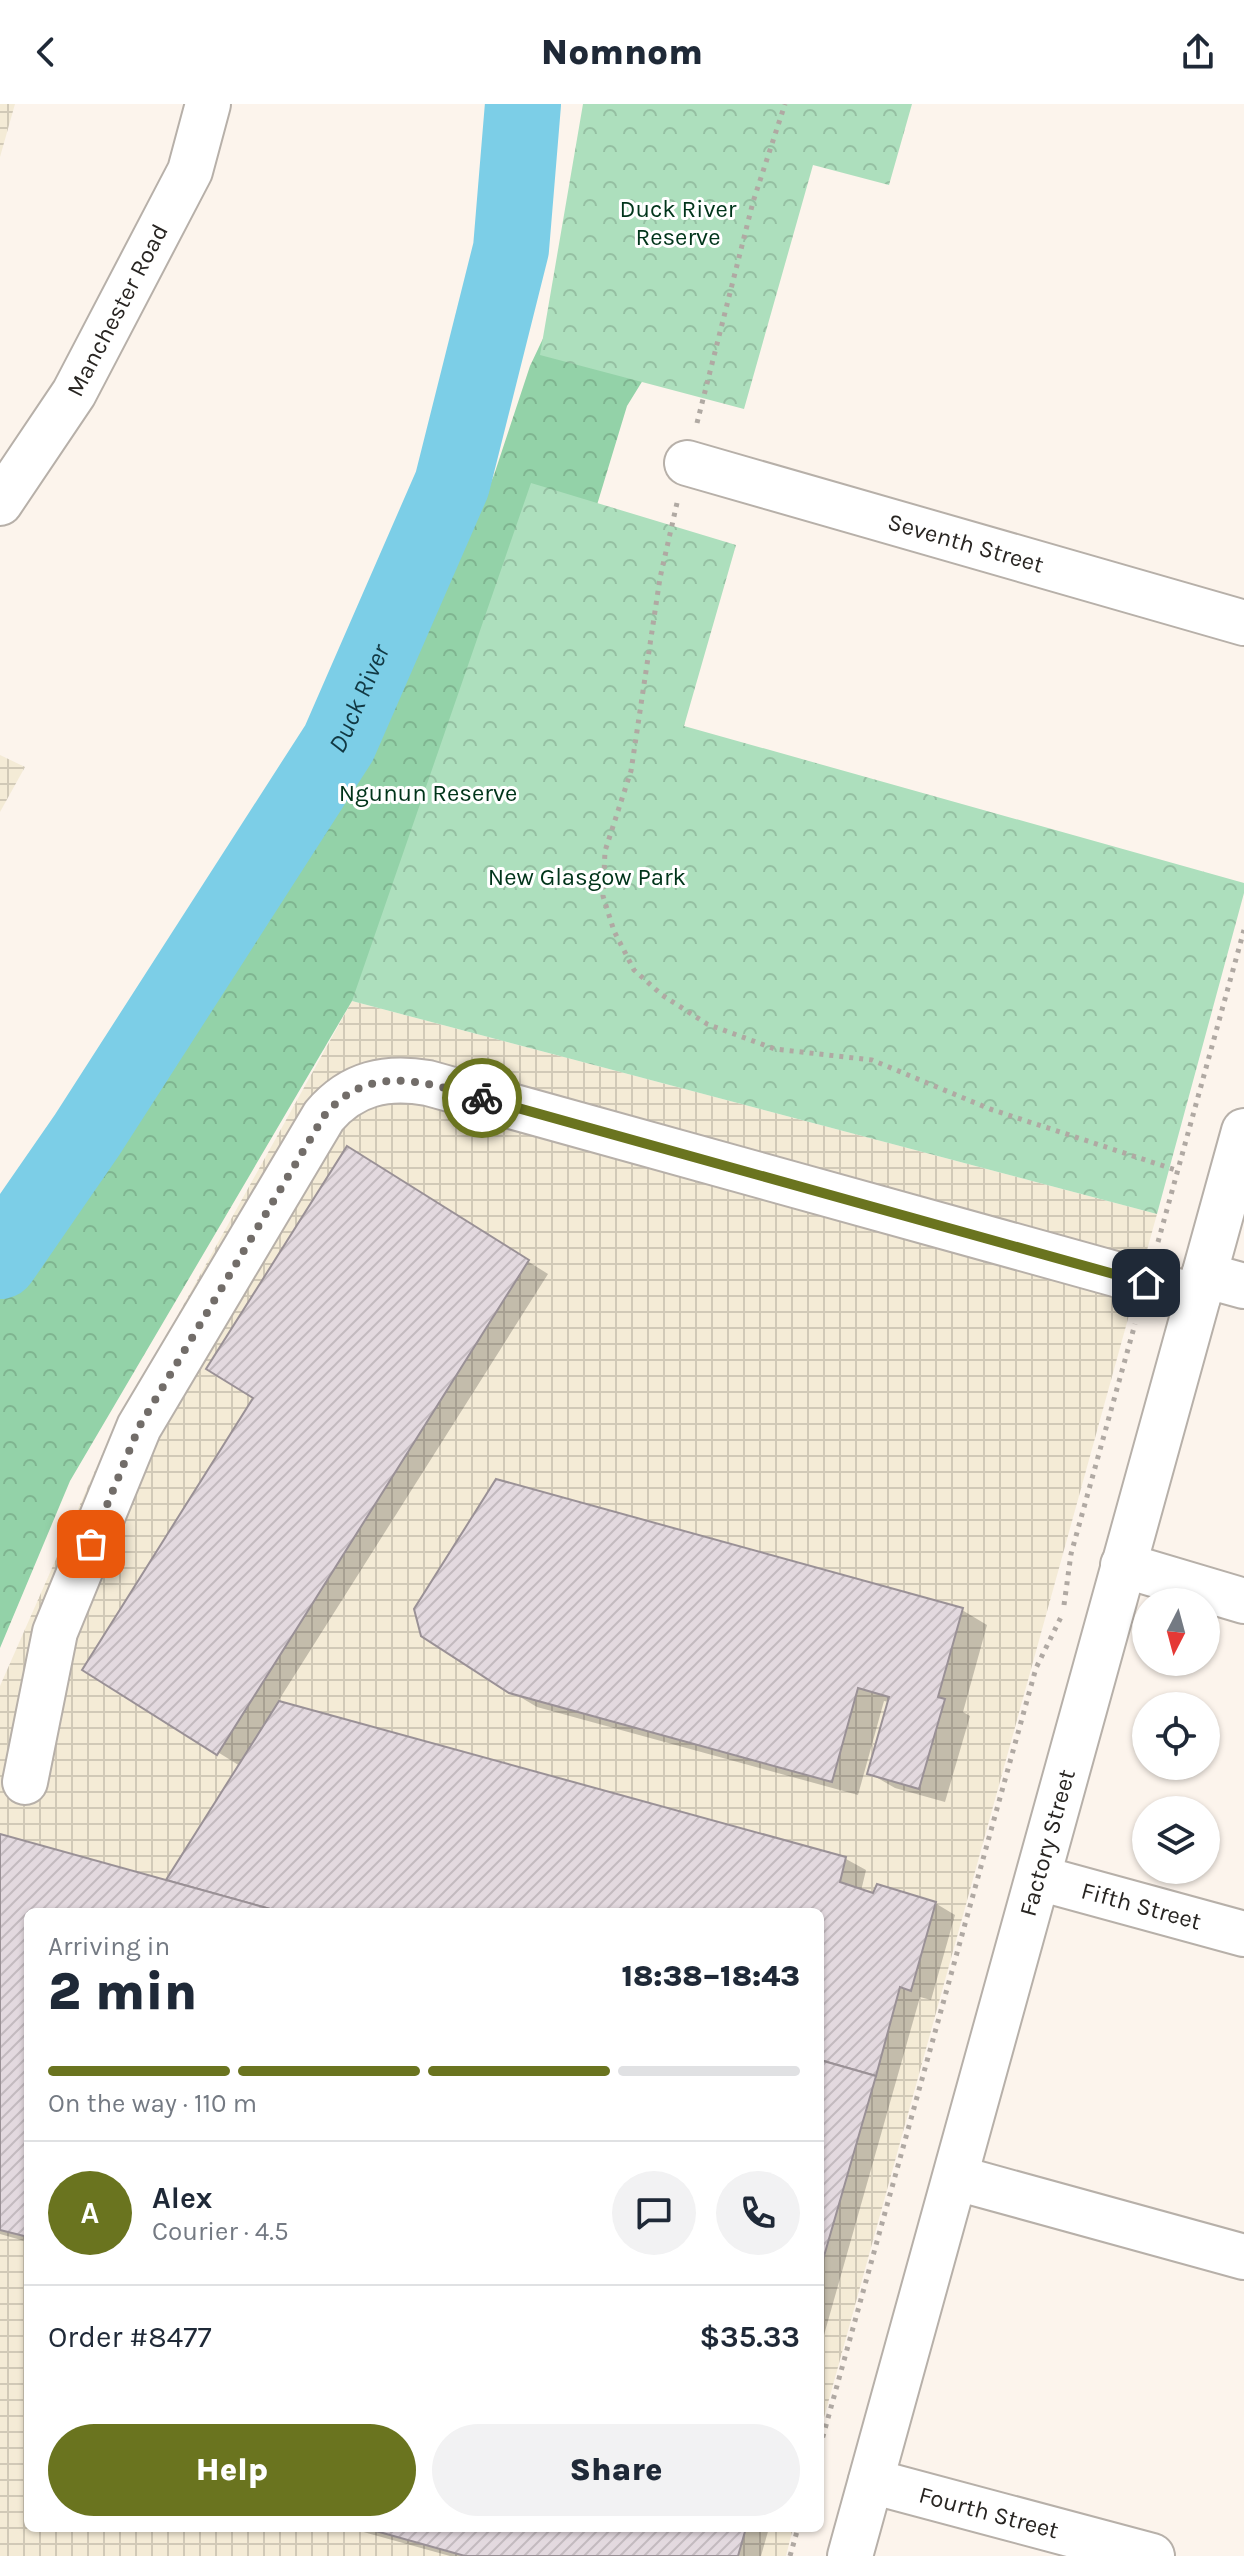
<!DOCTYPE html>
<html lang="en">
<head>
<meta charset="utf-8">
<style>
	:root { --surface:#fff; --page:#f2f2f3; --text:#1f2937; --muted:#747a83; --line:#e0e1e3; --accent:#6a741f }
	body { margin:0; font-family:Karla,sans-serif; background:var(--page); color:var(--text); height:100vh; display:flex; flex-direction:column; font-size:30px; white-space:nowrap }
	* { box-sizing:border-box; margin:0 }
	p { font-size:26px; color:var(--muted) }
	.icon { flex:none; width:44px; height:44px; fill:none; stroke:currentColor; stroke-width:2; stroke-linecap:round; stroke-linejoin:round }
	.map { position:relative; flex:1; overflow:hidden }
	.details { position:absolute; left:24px; top:1804px; width:800px; height:624px; display:flex; flex-direction:column; background:var(--surface); border-radius:12px; box-shadow:0 2px 6px #0004 }
	.details>* { flex:none }
	.needle { width:52px; rotate:186deg }
	.buttons { position:absolute; left:1132px; top:1484px; display:grid; gap:16px }
	.buttons a { display:grid; place-items:center; width:88px; height:88px; border-radius:50%; background:var(--surface); box-shadow:0 2px 6px #0004; font-size:40px }
	.pin { position:absolute; display:grid; place-items:center; width:68px; height:68px; color:#fff; margin:-34px; border-radius:16px; box-shadow:0 4px 12px #0006 }
	.courier { position:absolute; display:grid; place-items:center; width:80px; height:80px; margin:-40px; border:6px solid #6a741f; border-radius:50%; background:#fff; color:#222; box-shadow:0 2px 10px #0007 }
	.head em { font-style:normal; font-weight:800 }
	.head div { display:flex; flex-direction:column-reverse }
	.head { display:flex; align-items:center; justify-content:space-between; height:136px; padding:0 24px }
	h1 { font-size:52px; font-weight:800; line-height:60px }
	.bar { display:grid; grid-template-columns:repeat(4,1fr); gap:12px 8px; align-content:center; height:96px; padding:0 24px }
	.bar i { height:10px; border-radius:6px; background:var(--line) }
	.bar .active { background:var(--accent) }
	.bar p { grid-column:span 4 }
	.line { display:flex; align-items:center; gap:20px; padding:0 24px; border-top:2px solid var(--line) }
	.line div { flex:1 }
	.round { display:grid; place-items:center; flex:none; width:84px; height:84px; border-radius:42px; background:var(--page) }
	.primary-button { display:flex; gap:16px; margin-top:auto; padding:16px 24px }
	.primary-button a { flex:1; height:92px; border-radius:48px; background:var(--accent); color:#fff; font-size:32px; font-weight:800; line-height:92px; text-align:center }
	.primary-button a+a { background:var(--page); color:var(--text) }
	header { display:flex; justify-content:space-between; align-items:center; height:104px; padding:0 24px; background:var(--surface); font-size:36px; font-weight:800 }
	.map>svg:first-child { display:block }
</style>
</head>
<body>
<header><svg class="icon" aria-label="back" viewBox="0 0 24 24"><path d="M15 5l-7 7 7 7"/></svg>Nomnom<svg class="icon" aria-label="share" viewBox="0 0 24 24"><path d="M12 15V3M7 8l5-5 5 5M5 13v7h14v-7"/></svg></header>
<div class="map">
<svg width="1244" height="2452" viewBox="0 0 1244 2452">
	<defs>
		<pattern id="industrial-grid" width="8" height="8" patternUnits="userSpaceOnUse" patternTransform="scale(2)"><rect width="8" height="8" fill="#f4ebd6"/><path d="M0 4h8M4 0v8" fill="none" stroke="#d1c9b7"/></pattern>
		<pattern id="forest-crowns" width="20" height="18" patternUnits="userSpaceOnUse" patternTransform="scale(2)"><rect width="20" height="18" fill="#93d2a8"/><path d="M2 6a3 3 0 1 1 6 0M12 15a3 3 0 1 1 6 0" fill="none" stroke="#7fb490"/></pattern>
		<pattern id="park-crowns" width="20" height="18" patternUnits="userSpaceOnUse" patternTransform="scale(2)"><rect width="20" height="18" fill="#addfbd"/><path d="M2 6a3 3 0 1 1 6 0M12 15a3 3 0 1 1 6 0" fill="none" stroke="#95bfa2"/></pattern>
		<pattern id="building-hatch" width="6" height="6" patternUnits="userSpaceOnUse" patternTransform="scale(2)"><rect width="6" height="6" fill="#e3d9df"/><path d="M-1 1l2-2M0 6l6-6M5 7l2-2" fill="none" stroke="#c3babf"/></pattern>
	</defs>
	<rect width="100%" height="100%" fill="#fcf4ec"/>
	<g fill="url(#industrial-grid)">
		<polygon points="0,0 15,0 0,53"/>
		<polygon points="0,651 25,663 0,708"/>
		<polygon points="352,897 1157,1110 820,2328 820,1808 28,1808 28,2424 793,2424 786,2452 0,2452 0,1582 108,1337"/>
	</g>
	<polygon fill="url(#forest-crowns)" points="654,0 730,135 627,302 495,737 352,897 70,1377 0,1544 0,1189 224,857 410,567 494,371 530,262"/>
	<g fill="url(#park-crowns)">
		<polygon points="583,0 912,0 889,81 813,61 744,305 540,251"/>
		<polygon points="531,379 736,441 684,622 1244,779 1244,789 1157,1110 352,897"/>
	</g>
	<g fill="#0003">
		<polygon points="367,1056 548,1170 277,1599 846,1755 866,1766 861,1787 935,1799 955,1811 931,1896 920,1893 820,2245 820,1808 28,1808 28,2138 0,2130 0,1732 167,1779 240,1662 85,1565 256,1294"/>
		<polygon points="962,1506 987,1521 963,1608 970,1612 945,1698 895,1684 869,1669 889,1598 884,1597 858,1691 537,1603 510,1587"/>
		<polygon points="349,2424 769,2424 761,2452 450,2452"/>
	</g>
	<g fill="none" stroke-linecap="round" stroke-linejoin="round">
		<path stroke="#7ccee7" stroke-width="76" id="s1" d="M0,1157L87,1031L339,639L452,380L511,145L523,0"/>
	</g>
	<g fill="url(#building-hatch)" stroke="#9a9196" stroke-width="2">
		<polygon points="347,1042 529,1156 217,1651 82,1566 253,1294 206,1265"/>
		<polygon points="496,1375 963,1504 938,1593 945,1595 919,1685 867,1670 889,1593 858,1584 832,1678 509,1589 421,1532 414,1505"/>
		<polygon points="279,1597 846,1753 840,1778 873,1789 877,1780 936,1798 911,1887 900,1883 876,1972 820,1956 820,1808 281,1808 166,1776"/>
		<polygon points="0,1730 281,1808 28,1808 28,2133 0,2126"/>
		<polygon points="820,1956 876,1972 820,2166"/>
		<polygon points="365,2424 746,2424 738,2452 465,2452"/>
	</g>
	<g fill="none" stroke-linecap="round" stroke-linejoin="round">
		<defs>
			<g id="minor">
				<path id="s2" d="M687,359L1244,519"/>
				<path id="s3" d="M0,399L74,289L190,67L208,0"/>
				<polyline points="1204,1171 1244,1182"/>
				<polyline points="1123,1461 1244,1497"/>
				<path d="M25,1678L55,1528L139,1323L324,1012C352,979 386,972 428,979L1198,1193"/>
				<path id="s4" d="M1039,1774L1244,1830"/>
				<polyline points="957,2074 1244,2153"/>
				<path id="s5" d="M871,2377L1152,2452"/>
				<path id="s6" d="M850,2452L1244,1027"/>
			</g>
		</defs>
		<use href="#minor" stroke="#b7b0a9" stroke-width="48"/>
		<g stroke="#b0a9a3" stroke-width="5" stroke-dasharray="4 6" stroke-linecap="butt">
			<polyline points="697,319 753,98 785,0"/>
			<polyline points="677,399 660,474 631,667 605,747 603,792 614,827 634,866 662,891 707,920 775,945 872,956 990,1005 1179,1067"/>
			<polyline points="1158,1138 1244,826"/>
			<polyline points="1064,1501 1071,1450 1135,1220"/>
			<polyline points="820,2343 1036,1564 1062,1511"/>
			<polyline points="790,2452 798,2424"/>
		</g>
		<use href="#minor" stroke="#fff" stroke-width="44"/>
	</g>
	<g fill="none" stroke-linecap="round" stroke-linejoin="round">
		<path stroke="#726d69" stroke-width="8" stroke-dasharray="0 14.4" d="M91,1440L139,1323L324,1012C369,958 424,978 482,994"/>
		<polyline stroke="#6a741f" stroke-width="10" points="482,994 1146,1179"/>
	</g>
	<g text-anchor="middle" dominant-baseline="central" stroke-width="6" stroke-linejoin="round" paint-order="stroke">
		<g font-size="24" fill="#00341a" stroke="#fff">
			<text x="678" y="105">Duck River<tspan x="678" dy="28">Reserve</tspan></text>
			<text x="428" y="689">Ngunun Reserve</text>
			<text x="587" y="773">New Glasgow Park</text>
		</g>
		<g font-size="24" fill="#282522" stroke="#fff">
			<text stroke="none"><textPath href="#s3" startOffset="226">Manchester Road</textPath></text>
			<text stroke="none"><textPath href="#s2" startOffset="290">Seventh Street</textPath></text>
			<text stroke="none"><textPath href="#s6" startOffset="740">Factory Street</textPath></text>
			<text stroke="none"><textPath href="#s4" startOffset="106">Fifth Street</textPath></text>
			<text stroke="none"><textPath href="#s5" startOffset="122">Fourth Street</textPath></text>
		</g>
		<g font-size="26" font-style="italic" fill="#113843" stroke="#fff">
			<text stroke="none"><textPath href="#s1" startOffset="668">Duck River</textPath></text>
		</g>
	</g>
</svg>
<div class="buttons">
<a><svg class="needle" viewBox="-14 -14 28 28"><path d="M0-13l5 13h-10z" fill="#e53935"/><path d="M0 13l5-13h-10z" fill="#747a83"/></svg></a>
<a><svg class="icon" aria-label="locate" viewBox="0 0 24 24"><circle cx="12" cy="12" r="6"/><path d="M12 2v4M12 18v4M2 12h4M18 12h4"/></svg></a>
<a><svg class="icon" aria-label="layers" viewBox="0 0 24 24"><path d="M12 4l9 5-9 5-9-5zM3 14l9 5 9-5"/></svg></a>
</div>
<div class="pin" style="left:91px;top:1440px;background:#ea580c"><svg class="icon" aria-label="bag" viewBox="0 0 24 24"><path d="M5 8h14l-1 12H6zM9 8a3 3 0 0 1 6 0"/></svg></div>
<div class="pin" style="left:1146px;top:1179px;background:#1f2937"><svg class="icon" aria-label="home" viewBox="0 0 24 24"><path d="M3 11l9-7 9 7M6 9v11h12V9"/></svg></div>
<div class="courier" style="left:482px;top:994px"><svg class="icon" aria-label="bike" viewBox="0 0 24 24"><circle cx="6" cy="16" r="4"/><circle cx="18" cy="16" r="4"/><path d="M6 16l4-8h5l3 8M10 8l3 8H6M13 5h3"/></svg></div>
<section class="details">
<div class="head"><div><h1>2 min</h1><p>Arriving in</p></div><em>18:38–18:43</em></div>
<div class="bar"><i class="active"></i><i class="active"></i><i class="active"></i><i></i><p>On the way · 110 m</p></div>
<div class="line" style="height:144px"><b class="round" style="background:var(--accent);color:#fff">A</b><div><b>Alex</b><p>Courier · 4.5</p></div><a class="round"><svg class="icon" aria-label="chat" viewBox="0 0 24 24"><path d="M4 5h16v11H9l-5 4z"/></svg></a><a class="round"><svg class="icon" aria-label="phone" viewBox="0 0 24 24"><path d="M5 4h4l2 5-3 2q2 4 5 5l2-3 5 2v4C11 20 4 13 5 4z"/></svg></a></div>
<div class="line" style="height:104px"><div>Order #8477</div><b>$35.33</b></div>
<div class="primary-button"><a>Help</a><a>Share</a></div>
</section>
</div>
</body>
</html>
